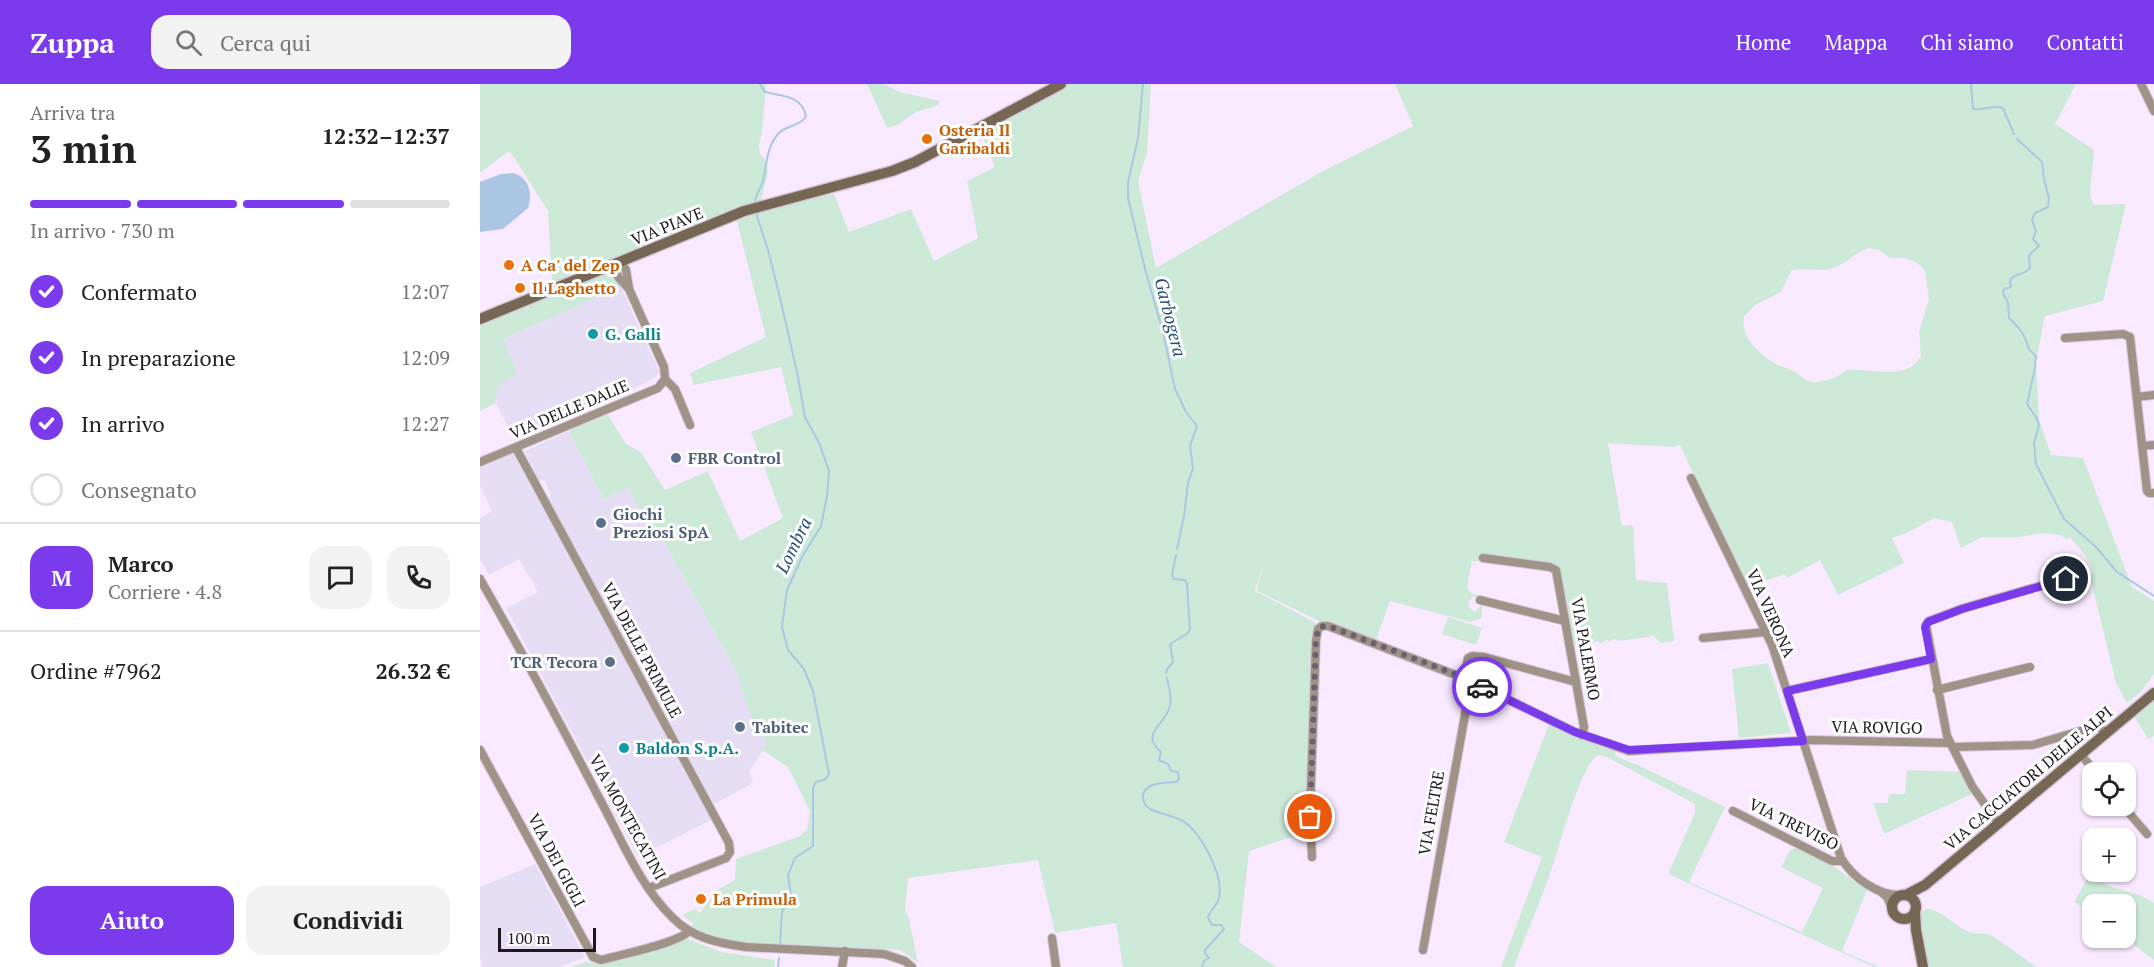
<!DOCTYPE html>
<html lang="it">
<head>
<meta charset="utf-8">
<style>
	:root { --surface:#fff; --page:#f2f2f2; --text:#222; --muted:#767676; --line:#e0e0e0; --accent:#7c3aed }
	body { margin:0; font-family:"PT Serif",serif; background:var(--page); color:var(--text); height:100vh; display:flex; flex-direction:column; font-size:22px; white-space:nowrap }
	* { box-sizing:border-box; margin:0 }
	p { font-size:20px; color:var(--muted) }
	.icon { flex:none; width:33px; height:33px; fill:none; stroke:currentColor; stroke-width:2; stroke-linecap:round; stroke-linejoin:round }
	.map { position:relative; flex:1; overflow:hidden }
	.side { display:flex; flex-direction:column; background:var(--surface); width:480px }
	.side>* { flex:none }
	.tools { position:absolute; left:1602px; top:678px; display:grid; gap:12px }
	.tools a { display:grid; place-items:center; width:54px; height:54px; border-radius:12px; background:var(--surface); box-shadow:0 2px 4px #0004; font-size:30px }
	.scale { position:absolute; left:18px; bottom:15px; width:98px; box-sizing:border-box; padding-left:6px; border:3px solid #1e1720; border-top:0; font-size:16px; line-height:21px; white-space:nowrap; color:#1e1720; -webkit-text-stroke:4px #fdfdfd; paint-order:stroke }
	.pin { position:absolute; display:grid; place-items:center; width:51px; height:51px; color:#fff; margin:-26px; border:3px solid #fff; border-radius:50%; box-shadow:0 2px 6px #0007 }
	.courier { position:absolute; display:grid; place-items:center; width:60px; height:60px; margin:-30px; border:4px solid #7c3aed; border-radius:50%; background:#fff; color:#222; box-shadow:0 2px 8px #0007 }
	.summary em { font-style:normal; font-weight:700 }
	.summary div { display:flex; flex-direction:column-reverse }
	.summary { display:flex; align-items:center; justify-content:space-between; height:102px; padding:0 30px }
	h1 { font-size:39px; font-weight:700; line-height:45px }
	.bar { display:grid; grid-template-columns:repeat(4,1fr); gap:9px 6px; align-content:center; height:72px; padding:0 30px }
	.bar i { height:8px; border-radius:4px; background:var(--line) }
	.bar .active { background:var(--accent) }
	.bar p { grid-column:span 4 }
	.line { display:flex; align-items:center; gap:15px; padding:0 30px; border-top:2px solid var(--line) }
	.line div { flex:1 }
	.round { display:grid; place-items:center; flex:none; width:63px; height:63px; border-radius:18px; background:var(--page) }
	ol { padding:0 30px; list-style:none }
	li { display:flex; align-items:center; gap:18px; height:66px }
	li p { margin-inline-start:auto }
	li .icon { padding:6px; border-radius:50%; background:var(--accent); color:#fff; stroke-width:4 }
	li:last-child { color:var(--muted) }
	li i { width:33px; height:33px; border:3px solid var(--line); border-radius:50% }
	.cta { display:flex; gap:12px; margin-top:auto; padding:12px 30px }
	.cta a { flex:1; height:69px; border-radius:18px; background:var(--accent); color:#fff; font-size:24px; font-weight:700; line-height:69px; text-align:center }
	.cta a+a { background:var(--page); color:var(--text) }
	header { display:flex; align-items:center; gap:36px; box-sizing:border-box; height:84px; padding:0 30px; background:var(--accent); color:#fff }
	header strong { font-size:28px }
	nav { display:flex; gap:33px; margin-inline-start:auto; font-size:21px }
	.search { width:420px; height:54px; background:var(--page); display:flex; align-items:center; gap:15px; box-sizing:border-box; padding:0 21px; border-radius:18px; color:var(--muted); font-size:22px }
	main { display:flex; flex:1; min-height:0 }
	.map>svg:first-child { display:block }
</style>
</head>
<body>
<header>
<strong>Zuppa</strong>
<div class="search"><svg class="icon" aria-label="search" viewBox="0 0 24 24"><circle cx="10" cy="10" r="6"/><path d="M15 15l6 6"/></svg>Cerca qui</div>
<nav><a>Home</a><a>Mappa</a><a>Chi siamo</a><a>Contatti</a></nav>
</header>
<main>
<section class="side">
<div class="summary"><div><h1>3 min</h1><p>Arriva tra</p></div><em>12:32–12:37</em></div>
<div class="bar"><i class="active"></i><i class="active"></i><i class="active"></i><i></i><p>In arrivo · 730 m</p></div>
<ol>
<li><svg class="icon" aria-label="check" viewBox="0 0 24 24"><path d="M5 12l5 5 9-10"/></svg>Confermato<p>12:07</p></li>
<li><svg class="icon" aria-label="check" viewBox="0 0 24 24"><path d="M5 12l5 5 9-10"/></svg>In preparazione<p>12:09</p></li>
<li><svg class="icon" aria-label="check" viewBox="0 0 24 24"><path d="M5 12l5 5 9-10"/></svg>In arrivo<p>12:27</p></li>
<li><i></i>Consegnato</li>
</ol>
<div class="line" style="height:108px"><b class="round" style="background:var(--accent);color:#fff">M</b><div><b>Marco</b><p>Corriere · 4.8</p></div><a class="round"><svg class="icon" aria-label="chat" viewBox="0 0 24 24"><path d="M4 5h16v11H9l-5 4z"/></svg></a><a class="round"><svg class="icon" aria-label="phone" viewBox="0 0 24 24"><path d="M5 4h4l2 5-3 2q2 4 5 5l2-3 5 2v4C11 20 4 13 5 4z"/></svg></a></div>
<div class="line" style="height:78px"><div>Ordine #7962</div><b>26.32 €</b></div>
<div class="cta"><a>Aiuto</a><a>Condividi</a></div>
</section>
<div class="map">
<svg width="1674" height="883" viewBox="0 0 1674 883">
	<rect width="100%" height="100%" fill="#f9e9fe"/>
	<g fill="#e5ddf3">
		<polygon points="141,203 179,287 177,292 161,301 33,354 16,319 23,255"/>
		<polygon points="89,347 124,416 148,403 174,453 180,451 258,590 269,629 288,658 269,688 273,699 234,720 67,414 71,410 64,396 59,397 45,367"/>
		<polygon points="33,369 231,736 158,773 26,524 58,508 39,475 9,491 0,476 0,434 12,427 0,402 0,383"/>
		<polygon points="55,780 105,873 80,883 3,883 0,874 0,803"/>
	</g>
	<g fill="#cce9d8" fill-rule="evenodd">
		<polygon points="0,0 286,0 282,49 279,61 280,70 285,76 288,88 281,117 72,199 68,127 35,75 29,67 0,89"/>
		<polygon points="387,0 402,0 421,8 459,17 459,21 436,28 417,41 407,44"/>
		<path d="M588,0H671L667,68L658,97L676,184L843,87L933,42L915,0H1596L1575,40L1614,66L1610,111L1614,121L1646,120L1623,217L1565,232L1556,277L1559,335L1571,371L1603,374L1652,503L1674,517V590L1661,608L1647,619L1636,599L1610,492L1613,489C1610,475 1599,464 1590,453L1586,455L1581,451L1563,449L1539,453H1502L1481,464L1472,438L1454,434L1427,449L1412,454L1424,479L1358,511L1340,476L1307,494L1305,490L1267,503L1200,361L1193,363L1128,359L1142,442L1153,441L1156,496L1187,499L1194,557L1181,559L1172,551L1169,553L1137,557L1136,555L1131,556L1130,558L1127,556L1120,559L1118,557L1114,558L1113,560L1110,558L1105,559L1104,561H1095L1093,552H1091L1078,481L1005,472L1000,477H992L987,503L991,509L1002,512L993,513L988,519L990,524L995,528L1002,520V534L991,538L910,517L896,556L839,537L777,507L783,480L775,507L836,539L823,749L769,767L759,858L796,883H643L636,839L575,849L558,776L428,794L425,826L429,834L438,879L421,866L265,859C245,856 229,852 212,842L219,831L213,839L202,831L215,825L220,829L237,806L255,796L256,775L320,752L327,746L330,727L308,683L282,666L287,658L269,629L258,590L180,451L174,454L148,403L124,416L89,347L120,331H128L146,360L161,368L185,406L228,387L260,457L303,434L271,348L313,331L301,283L214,301L210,289L286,253L257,137L296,123L354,110L369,148L431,125L454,177L498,154L487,97L515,83L502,51L541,25ZM1389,164L1399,166L1410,174H1425L1435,178L1441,182L1445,188L1449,215L1439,248L1441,271C1429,298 1390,284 1368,286C1363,287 1361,291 1356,293C1351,295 1339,298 1333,298C1325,297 1320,291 1313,287C1308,284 1301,283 1296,280C1280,270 1260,254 1264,233L1275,221L1301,208L1311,187C1324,183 1337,188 1350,185C1366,181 1374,168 1389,164Z"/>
		<polygon points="130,187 141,203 23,255 36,286 35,289 18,303 16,319 0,327 0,240"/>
		<polygon points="968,533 1002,544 996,561 962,550"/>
		<polygon points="1288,579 1311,649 1259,654 1252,585"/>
		<polygon points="1674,615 1674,652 1668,655 1654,632"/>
		<path d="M1069,640L1098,654L1136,668L1135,672L1160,682L1245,723L1209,798L1322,848L1343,804L1301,783L1311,765L1317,764L1353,782L1387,806L1362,867L1399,883H1394L1190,791L1189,788L1215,729V720L1127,673L1118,671C1099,683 1078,769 1069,793C1058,823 1045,853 1034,883H1021L1062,773L1024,758Z"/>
		<polygon points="1427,686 1481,688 1492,710 1404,750 1393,719 1408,719 1409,710 1425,710"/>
		<polygon points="1610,790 1629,802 1660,811 1674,819 1674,876 1645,854 1646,820 1612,820 1612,828 1594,818"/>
		<path d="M1445,825C1462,825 1474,842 1489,848C1497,851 1505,848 1513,852L1556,883H1448C1444,866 1439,846 1442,829Z"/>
		<polygon points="208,855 241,868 294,876 295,883 91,883 105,878 120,880"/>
	</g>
	<path fill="#abc6e2" d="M33,89C49,93 53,110 48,124L23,145L0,148V98L21,90Z"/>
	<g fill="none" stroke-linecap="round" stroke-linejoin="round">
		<g stroke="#abc6e2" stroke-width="2">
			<polyline points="663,0 658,54 648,98 648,114 665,185 683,248 695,305 706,328 717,342 710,362 713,384 708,399 704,432 697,465"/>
			<path d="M1491,0L1493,25C1504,27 1512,20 1523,24L1534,50"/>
			<path d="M1537,55L1562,78L1564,95L1569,114L1568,123L1555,129L1552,136L1556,147L1553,155L1559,162L1549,171L1550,184C1545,191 1535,189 1530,196L1531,203L1524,205L1523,209L1528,219L1529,234C1535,240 1540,244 1544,252C1550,263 1544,262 1556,272L1554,289L1547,320L1556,333L1559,341L1554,359L1556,380L1584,435L1616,463L1637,488L1674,512"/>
			<path d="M275,119C275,110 281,105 283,97C287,80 286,63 299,49C307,41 321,42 326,32C322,11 301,12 285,8L280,0"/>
			<polyline points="276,129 288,166 301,218 317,288 325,333 340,361 349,387 347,412 341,442 322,473 307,506 302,543 308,566 324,585 333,607 349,690 346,695 336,698 333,704 333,762 315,774 308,791 311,811 302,828 300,861"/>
			<polyline points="686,589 687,585 693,578 690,560 707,550 710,545 707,500 705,496 694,495 692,491 696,471"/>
			<path d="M687,594C689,604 692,612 690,622C685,641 659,650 681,668L679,676L688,680L691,687L698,688L699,695L696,698C685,699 663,698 663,713C663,719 665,722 670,725C680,730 691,731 701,736C721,746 744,792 739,814C737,823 729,826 728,834L732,841H741L744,845L725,866V869L729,874L724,877L722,883"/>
			<polyline points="298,883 299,874"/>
		</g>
		<defs>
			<g id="street">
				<polyline points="1661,0 1674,27"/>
				<polyline points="141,177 146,186 149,204"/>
				<polyline points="132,181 139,194 149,205 184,283 185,295 195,305 210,341"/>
				<polyline points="1585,254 1643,250 1650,253 1667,407 1669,409 1674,409"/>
				<polyline points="1657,313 1674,311"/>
				<polyline points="1662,362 1674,361"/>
				<polyline points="36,364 249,759 250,768 246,774 169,804"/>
				<polyline points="0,378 178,304 185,295"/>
				<path d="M1211,394L1292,561L1361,774C1373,794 1398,812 1422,811"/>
				<polyline points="1003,474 1070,483 1076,486 1104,643 1102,651"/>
				<path d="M0,495C41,566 80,639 118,712C140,752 159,801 192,833C212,854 238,859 266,863L404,870L425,877L432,883"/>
				<polyline points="1000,516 1085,537"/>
				<polyline points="1223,554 1286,548"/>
				<polyline points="984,594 988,574 992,572 1004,573 1096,598"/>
				<polyline points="1457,606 1550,583"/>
				<polyline points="1307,607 1451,575"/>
				<polyline points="1473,663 1553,661 1617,642 1626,648"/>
				<path d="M0,666L113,873L121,876C139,871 199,859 209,847"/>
				<polyline points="1600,670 1616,688"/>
				<polyline points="1643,722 1667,750"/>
				<polyline points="1253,727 1352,777 1363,777"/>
				<polyline points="1518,739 1492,702 1467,652 1446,541 1449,537 1484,524 1605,489"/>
				<polyline points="832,773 830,729 836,556 838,545 842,542 848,542 981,593 1095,648 1149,667 1331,656 1470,659"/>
				<polyline points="1401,808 1407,813 1412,824"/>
				<polyline points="572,854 576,883"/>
				<polyline points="943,866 991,597"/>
				<polyline points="362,883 365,867"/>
			</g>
			<g id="secondary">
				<polyline points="0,235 264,127 412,87 435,78 581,0"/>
				<circle cx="1424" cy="823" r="12"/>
				<polyline points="1426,811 1445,801 1674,609"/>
				<polyline points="1435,827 1436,846 1443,883"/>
			</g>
		</defs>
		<use href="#street" stroke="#d6c7da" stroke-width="10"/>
		<use href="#secondary" stroke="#d6c7da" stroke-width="13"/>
		<use href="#street" stroke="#9e9386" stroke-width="8"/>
		<use href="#secondary" stroke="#766755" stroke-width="10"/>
	</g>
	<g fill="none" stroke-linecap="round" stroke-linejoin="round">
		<polyline stroke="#6b606e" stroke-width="6" stroke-dasharray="0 10.8" points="830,733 836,554 839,543 848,542 978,591 1002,603"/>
		<polyline stroke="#7c3aed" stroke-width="8" points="1002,603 1095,648 1149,666 1323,657 1307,607 1451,575 1445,543 1448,538 1482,525 1586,495"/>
	</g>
	<g fill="#e8710a" stroke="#fdfdfd" stroke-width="2">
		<circle cx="447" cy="55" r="6"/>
		<circle cx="29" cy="181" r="6"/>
		<circle cx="40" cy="204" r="6"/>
		<circle cx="221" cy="815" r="6"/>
	</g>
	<g fill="#0f9aa8" stroke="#fdfdfd" stroke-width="2">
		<circle cx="113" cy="250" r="6"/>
		<circle cx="144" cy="664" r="6"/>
	</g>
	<g fill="#5c6f8a" stroke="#fdfdfd" stroke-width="2">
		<circle cx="196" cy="374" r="6"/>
		<circle cx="121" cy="439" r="6"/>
		<circle cx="130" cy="578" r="6"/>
		<circle cx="260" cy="643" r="6"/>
	</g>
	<g text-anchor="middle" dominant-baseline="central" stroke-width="6" stroke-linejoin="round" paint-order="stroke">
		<g font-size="16" font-weight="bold" fill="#c56008" stroke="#fdfdfd" text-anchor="start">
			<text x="459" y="46">Osteria Il<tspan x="459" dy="18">Garibaldi</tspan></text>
			<text x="41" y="181">A Ca' del Zep</text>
			<text x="52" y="204">Il Laghetto</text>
			<text x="233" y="815">La Primula</text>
		</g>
		<g font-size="16" fill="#1e1720" stroke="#fdfdfd">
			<text transform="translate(187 142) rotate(-22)">VIA PIAVE</text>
			<text transform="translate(89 325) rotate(-23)">VIA DELLE DALIE</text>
			<text transform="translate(1291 529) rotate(66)">VIA VERONA</text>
			<text transform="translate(1106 565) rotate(80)">VIA PALERMO</text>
			<text transform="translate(162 566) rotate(62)">VIA DELLE PRIMULE</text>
			<text transform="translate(1397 643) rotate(1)">VIA ROVIGO</text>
			<text transform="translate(1548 694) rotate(-40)">VIA CACCIATORI DELLE ALPI</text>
			<text transform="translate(951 729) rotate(-80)">VIA FELTRE</text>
			<text transform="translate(148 733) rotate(61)">VIA MONTECATINI</text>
			<text transform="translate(1314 740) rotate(26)">VIA TREVISO</text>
			<text transform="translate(77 776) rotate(62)">VIA DEI GIGLI</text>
		</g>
		<g font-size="16" font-weight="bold" fill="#0d838f" stroke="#fdfdfd" text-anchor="start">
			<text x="125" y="250">G. Galli</text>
			<text x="156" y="664">Baldon S.p.A.</text>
		</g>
		<g font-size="16" font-weight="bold" fill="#4e5e75" stroke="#fdfdfd" text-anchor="start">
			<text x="208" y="374">FBR Control</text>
			<text x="133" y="430">Giochi<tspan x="133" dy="18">Preziosi SpA</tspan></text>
			<text x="118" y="578" text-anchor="end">TCR Tecora</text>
			<text x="272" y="643">Tabitec</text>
		</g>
		<g font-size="18" font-style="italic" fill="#254e74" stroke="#fdfdfd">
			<text transform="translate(691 233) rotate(76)">Garbogera</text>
			<text transform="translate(313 461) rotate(-64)">Lombra</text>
		</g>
	</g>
</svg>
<div class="tools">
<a><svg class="icon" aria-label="locate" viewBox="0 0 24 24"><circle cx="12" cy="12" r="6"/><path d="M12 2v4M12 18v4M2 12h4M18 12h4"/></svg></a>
<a>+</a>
<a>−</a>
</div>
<div class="scale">100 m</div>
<div class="pin" style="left:830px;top:733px;background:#ea580c"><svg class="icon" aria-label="bag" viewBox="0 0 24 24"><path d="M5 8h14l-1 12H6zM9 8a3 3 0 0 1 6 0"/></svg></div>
<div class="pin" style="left:1586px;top:495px;background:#1f2937"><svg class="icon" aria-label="home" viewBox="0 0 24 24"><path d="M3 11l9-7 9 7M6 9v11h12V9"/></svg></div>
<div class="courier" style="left:1002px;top:603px"><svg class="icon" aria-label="car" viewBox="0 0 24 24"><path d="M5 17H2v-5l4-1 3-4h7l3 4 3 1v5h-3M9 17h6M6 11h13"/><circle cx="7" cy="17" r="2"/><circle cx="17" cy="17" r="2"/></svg></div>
</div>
</main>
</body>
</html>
